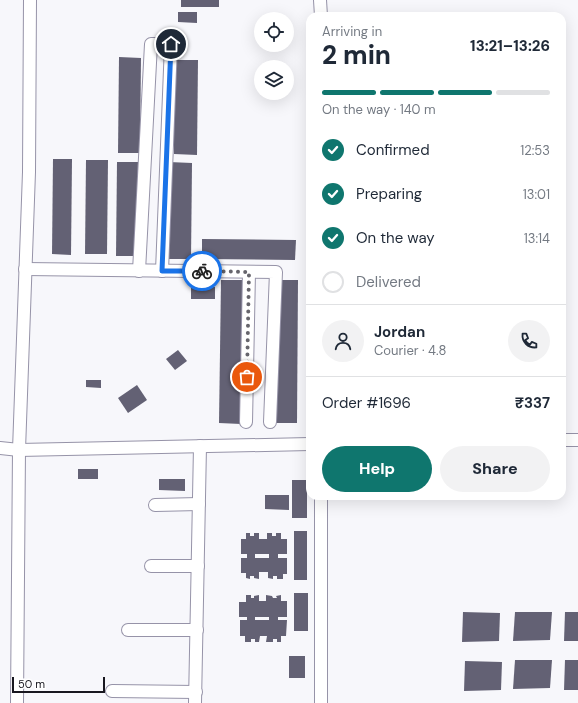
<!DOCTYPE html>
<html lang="en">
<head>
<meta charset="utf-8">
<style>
	:root { --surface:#fff; --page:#f2f2f3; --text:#1f2937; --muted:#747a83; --line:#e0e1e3; --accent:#0f766e }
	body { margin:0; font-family:"DM Sans",sans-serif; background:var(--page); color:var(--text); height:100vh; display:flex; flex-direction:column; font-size:15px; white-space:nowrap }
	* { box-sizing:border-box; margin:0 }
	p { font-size:13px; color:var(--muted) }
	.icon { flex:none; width:22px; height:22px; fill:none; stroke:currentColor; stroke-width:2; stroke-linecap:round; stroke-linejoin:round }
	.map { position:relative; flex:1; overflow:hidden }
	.details { position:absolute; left:306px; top:12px; width:260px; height:488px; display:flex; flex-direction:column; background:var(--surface); border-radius:12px; box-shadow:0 4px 16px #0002 }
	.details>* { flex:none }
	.buttons { position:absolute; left:254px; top:12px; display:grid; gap:8px }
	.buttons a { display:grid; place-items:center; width:40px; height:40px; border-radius:50%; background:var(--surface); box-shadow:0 4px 16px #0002; font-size:20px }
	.scale { position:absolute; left:12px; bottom:10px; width:93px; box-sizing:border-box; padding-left:4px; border:2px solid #18171f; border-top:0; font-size:11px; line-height:14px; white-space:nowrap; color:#18171f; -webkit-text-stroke:3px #fff; paint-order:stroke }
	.pin { position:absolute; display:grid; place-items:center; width:34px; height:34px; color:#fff; margin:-17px; border:2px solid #fff; border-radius:50%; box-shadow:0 1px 4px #0007 }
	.courier { position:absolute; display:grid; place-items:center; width:40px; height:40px; margin:-20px; border:3px solid #1a73e8; border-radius:50%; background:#fff; color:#222; box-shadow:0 1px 5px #0007 }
	.summary em { font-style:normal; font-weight:800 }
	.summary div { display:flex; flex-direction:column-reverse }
	.summary { display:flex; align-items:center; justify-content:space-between; height:68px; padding:0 16px }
	h1 { font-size:26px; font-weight:800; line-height:30px }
	.bar { display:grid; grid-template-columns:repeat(4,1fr); gap:6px 4px; align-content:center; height:48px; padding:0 16px }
	.bar i { height:5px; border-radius:3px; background:var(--line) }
	.bar .on { background:var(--accent) }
	.bar p { grid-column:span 4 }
	.line { display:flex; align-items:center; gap:10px; padding:0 16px; border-top:1px solid var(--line) }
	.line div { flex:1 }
	.round { display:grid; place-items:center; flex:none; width:42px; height:42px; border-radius:21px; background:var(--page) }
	ol { padding:0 16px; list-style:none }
	li { display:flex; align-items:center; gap:12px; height:44px }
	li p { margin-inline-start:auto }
	li .icon { padding:4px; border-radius:50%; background:var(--accent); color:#fff; stroke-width:4 }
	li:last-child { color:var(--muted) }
	li i { width:22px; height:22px; border:2px solid var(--line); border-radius:50% }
	.action { display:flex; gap:8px; margin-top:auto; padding:8px 16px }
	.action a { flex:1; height:46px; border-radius:24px; background:var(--accent); color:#fff; font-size:16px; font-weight:800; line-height:46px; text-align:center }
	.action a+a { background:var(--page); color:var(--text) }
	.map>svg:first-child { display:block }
</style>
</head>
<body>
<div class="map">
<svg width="578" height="703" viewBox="0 0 578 703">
	<rect width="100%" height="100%" fill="#f7f7fb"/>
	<g fill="#636174" fill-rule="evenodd">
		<rect x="181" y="0" width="38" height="7"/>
		<polygon points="178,12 197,12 197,23 178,22"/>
		<polygon points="119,57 141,58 140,153 118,153"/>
		<polygon points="174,60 198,60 197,155 174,154"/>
		<polygon points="53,159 72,159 71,255 52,254"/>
		<polygon points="86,160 108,160 107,254 85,254"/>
		<polygon points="117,162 138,162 137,256 116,256"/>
		<polygon points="169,162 192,163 191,259 168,259"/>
		<polygon points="202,239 296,240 295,260 202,259"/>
		<polygon points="221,280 243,280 241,424 219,423"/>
		<polygon points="277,280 298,280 297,423 276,423"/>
		<rect x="191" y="287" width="24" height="12"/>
		<polygon points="178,350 187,361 175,370 166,359"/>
		<polygon points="86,380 101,380 101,388 86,387"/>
		<polygon points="137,385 147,400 128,413 118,398"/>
		<rect x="78" y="469" width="20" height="10"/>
		<polygon points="159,479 185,479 185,491 159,490"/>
		<rect x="292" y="480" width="15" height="38"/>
		<polygon points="265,495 289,495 289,510 265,509"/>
		<rect x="294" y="531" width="13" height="49"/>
		<path d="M246,533H250V536H254V533H259V539H267V533H272V536H276V533H281V539H287V554H278V558H287V574H283V579H277V576H273V579L268,578V572H259V579L254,578V576H250V579L246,578V573H241V558H247V554H241V539H246ZM255,554H269V558H255Z"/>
		<rect x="294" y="593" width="14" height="38"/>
		<path d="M246,595H251V598H254V596L259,595V601H266V595L272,596L273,598H277L276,596L281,595V601H287V617H278V620H287L286,636H281V642H277V639H273V642H266L267,636H260L259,642H255V639H251V642H245V636H240V620H247V617H239V602H246ZM255,617H269V620H255Z"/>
		<polygon points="463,612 500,613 499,641 462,642"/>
		<polygon points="515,612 552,612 550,640 513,641"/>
		<polygon points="565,612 578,612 578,641 564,641"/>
		<rect x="289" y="656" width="16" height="22"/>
		<polygon points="515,660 552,660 550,688 513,689"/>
		<polygon points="565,660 578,660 578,690 564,690"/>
		<polygon points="465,661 502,662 501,690 464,691"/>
	</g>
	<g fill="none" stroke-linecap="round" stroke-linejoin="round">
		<defs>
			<g id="minor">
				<polyline points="320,0 321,16"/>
				<polyline points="25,269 276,272 270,422"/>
				<polyline points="139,271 151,44 171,44 162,271"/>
				<polyline points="246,422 249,272"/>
				<polyline points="562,440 578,440"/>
				<polyline points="0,448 19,450 310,444"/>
				<polyline points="155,505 199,504"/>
				<polyline points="151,566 198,566"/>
				<polyline points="128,630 197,630"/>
				<polyline points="112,691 196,692"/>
				<polyline points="17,703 19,450 29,172 30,0"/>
				<polyline points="195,703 200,446"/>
				<polyline points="321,703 321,496"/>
			</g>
		</defs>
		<use href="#minor" stroke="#9693a8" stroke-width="14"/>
		<use href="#minor" stroke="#fff" stroke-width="12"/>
	</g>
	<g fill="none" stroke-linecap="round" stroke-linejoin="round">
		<polyline stroke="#66656c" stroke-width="4" stroke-dasharray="0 7.2" points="202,271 249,272 247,377"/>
		<polyline stroke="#1a73e8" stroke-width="5" points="171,44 162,271 202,271"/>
	</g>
</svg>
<div class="buttons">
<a><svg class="icon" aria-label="locate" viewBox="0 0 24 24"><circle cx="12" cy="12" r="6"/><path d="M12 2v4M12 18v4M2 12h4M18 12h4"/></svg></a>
<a><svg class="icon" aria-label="layers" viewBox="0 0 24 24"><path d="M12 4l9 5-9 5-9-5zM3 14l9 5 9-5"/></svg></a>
</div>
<div class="scale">50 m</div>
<div class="pin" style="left:247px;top:377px;background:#ea580c"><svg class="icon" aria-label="bag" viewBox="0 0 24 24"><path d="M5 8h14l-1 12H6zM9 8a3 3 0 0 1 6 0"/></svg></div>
<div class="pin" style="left:171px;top:44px;background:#1f2937"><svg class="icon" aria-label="home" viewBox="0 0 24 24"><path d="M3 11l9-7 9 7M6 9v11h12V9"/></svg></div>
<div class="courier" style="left:202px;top:271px"><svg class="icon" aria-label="bike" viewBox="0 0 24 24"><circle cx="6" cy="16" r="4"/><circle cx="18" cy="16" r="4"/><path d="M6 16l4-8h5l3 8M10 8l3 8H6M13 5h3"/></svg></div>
<section class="details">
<div class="summary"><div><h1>2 min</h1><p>Arriving in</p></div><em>13:21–13:26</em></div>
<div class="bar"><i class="on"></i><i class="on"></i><i class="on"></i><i></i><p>On the way · 140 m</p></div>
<ol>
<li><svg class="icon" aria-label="check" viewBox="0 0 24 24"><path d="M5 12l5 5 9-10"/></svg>Confirmed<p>12:53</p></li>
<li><svg class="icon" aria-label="check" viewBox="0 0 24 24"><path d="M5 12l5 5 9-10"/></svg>Preparing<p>13:01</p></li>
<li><svg class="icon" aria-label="check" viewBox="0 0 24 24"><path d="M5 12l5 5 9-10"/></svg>On the way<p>13:14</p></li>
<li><i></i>Delivered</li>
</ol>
<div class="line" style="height:72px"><a class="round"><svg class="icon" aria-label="person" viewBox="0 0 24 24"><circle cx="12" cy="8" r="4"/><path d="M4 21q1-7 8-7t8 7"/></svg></a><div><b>Jordan</b><p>Courier · 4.8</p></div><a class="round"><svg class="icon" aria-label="phone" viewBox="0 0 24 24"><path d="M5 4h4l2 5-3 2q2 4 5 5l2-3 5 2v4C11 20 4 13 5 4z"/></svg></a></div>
<div class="line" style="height:52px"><div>Order #1696</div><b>₹337</b></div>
<div class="action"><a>Help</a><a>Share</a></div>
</section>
</div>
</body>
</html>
